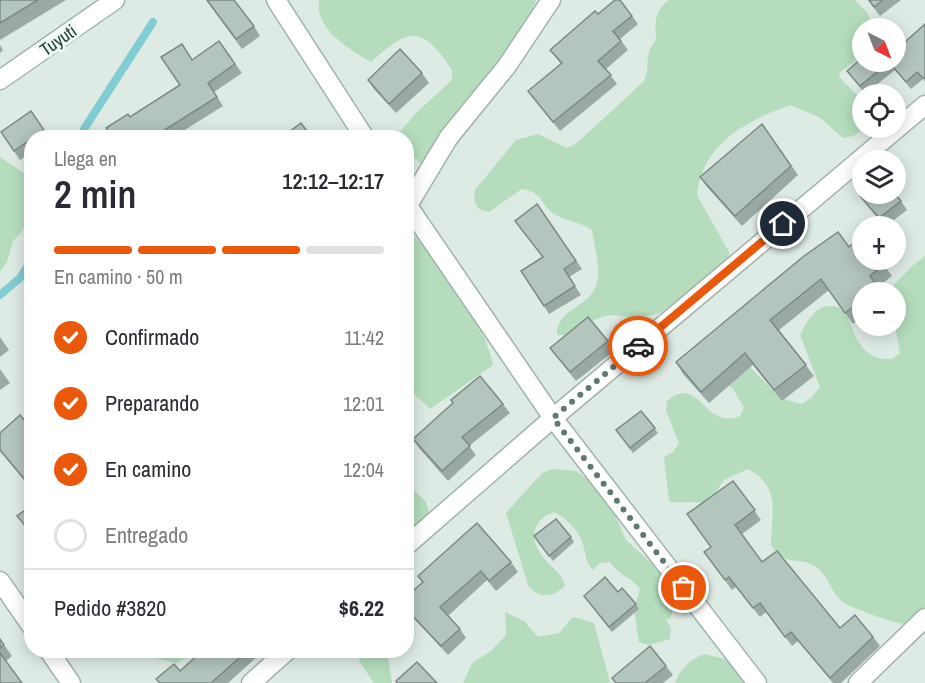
<!DOCTYPE html>
<html lang="es">
<head>
<meta charset="utf-8">
<style>
	:root { --surface:#fff; --page:#f7f7f7; --text:#2b2b33; --muted:#7c7c81; --line:#e1e1e2; --accent:#ea580c }
	body { margin:0; font-family:"Archivo Narrow",sans-serif; background:var(--page); color:var(--text); height:100vh; display:flex; flex-direction:column; font-size:22px; white-space:nowrap }
	* { box-sizing:border-box; margin:0 }
	p { font-size:20px; color:var(--muted) }
	.icon { flex:none; width:33px; height:33px; fill:none; stroke:currentColor; stroke-width:2; stroke-linecap:round; stroke-linejoin:round }
	.map { position:relative; flex:1; overflow:hidden }
	.drawer { position:absolute; left:24px; top:130px; width:390px; height:528px; display:flex; flex-direction:column; background:var(--surface); border-radius:24px; box-shadow:0 3px 15px #0003 }
	.drawer>* { flex:none }
	.needle { width:39px; rotate:138deg }
	.controls { position:absolute; left:852px; top:18px; display:grid; gap:12px }
	.controls a { display:grid; place-items:center; width:54px; height:54px; border-radius:50%; background:var(--surface); box-shadow:0 3px 15px #0003; font-size:30px }
	.pin { position:absolute; display:grid; place-items:center; width:51px; height:51px; color:#fff; margin:-26px; border:3px solid #fff; border-radius:50%; box-shadow:0 2px 6px #0007 }
	.courier { position:absolute; display:grid; place-items:center; width:60px; height:60px; margin:-30px; border:4px solid #ea580c; border-radius:50%; background:#fff; color:#222; box-shadow:0 2px 8px #0007 }
	.headline em { font-style:normal; font-weight:600 }
	.headline div { display:flex; flex-direction:column-reverse }
	.headline { display:flex; align-items:center; justify-content:space-between; height:102px; padding:0 30px }
	h1 { font-size:39px; font-weight:600; line-height:45px }
	.bar { display:grid; grid-template-columns:repeat(4,1fr); gap:9px 6px; align-content:center; height:72px; padding:0 30px }
	.bar i { height:8px; border-radius:4px; background:var(--line) }
	.bar .current { background:var(--accent) }
	.bar p { grid-column:span 4 }
	.line { display:flex; align-items:center; gap:15px; padding:0 30px; border-top:2px solid var(--line) }
	.line div { flex:1 }
	ol { padding:0 30px; list-style:none }
	li { display:flex; align-items:center; gap:18px; height:66px }
	li p { margin-inline-start:auto }
	li .icon { padding:6px; border-radius:50%; background:var(--accent); color:#fff; stroke-width:4 }
	li:last-child { color:var(--muted) }
	li i { width:33px; height:33px; border:3px solid var(--line); border-radius:50% }
	.map>svg:first-child { display:block }
</style>
</head>
<body>
<div class="map">
<svg width="925" height="683" viewBox="0 0 925 683">
	<rect width="100%" height="100%" fill="#deebe4"/>
	<g fill="#b5ddbd">
		<path d="M319,0H536L520,46L490,103L445,160L427,168L407,152L406,138H395L416,113L452,80V70C422,24 408,28 371,62C348,48 315,30 319,0Z"/>
		<path d="M669,0H855L867,12L873,28H862V56L839,73L840,78L862,100V128H865L853,136L843,138L819,117L790,105C746,121 702,144 697,195L729,252V262L721,271L660,313L637,318L614,315L605,316L584,324L567,335H557C556,309 588,308 596,286C602,271 594,246 592,230C581,222 568,222 556,215C540,206 545,193 522,189L489,212L479,209L474,200L475,190L516,140L538,134L567,148L577,143L644,81C651,66 643,54 656,40C655,22 654,11 669,0Z"/>
		<polygon points="0,157 31,178 31,213 21,233 13,241 7,262 0,272"/>
		<path d="M406,227C438,263 483,317 493,365L430,409L407,387Z"/>
		<path d="M925,256V614C919,619 913,623 904,624C896,624 851,608 843,602C832,594 829,578 819,569C801,554 787,569 771,545C771,515 782,487 748,469L724,480L712,498L702,503C690,500 681,505 669,501L664,457L673,452L679,443L666,411L667,401C701,373 703,431 740,416L744,407L733,389L724,382L750,367L780,398L802,404L812,397L820,387L800,335C810,314 821,298 846,310C854,335 861,361 892,359L900,353L895,326L896,292H890V289L912,266Z"/>
		<path d="M553,469L576,471L604,491L626,540L667,577L673,609L670,619H666L671,628L670,639L649,645L639,642L634,610L640,589C631,577 618,575 610,562L600,563L593,570C585,561 586,555 583,544C580,532 565,517 554,512C536,518 528,535 540,553C548,566 561,570 565,586C552,598 538,599 528,585L506,513L542,473Z"/>
		<polygon points="406,482 426,502 432,523 413,534 407,533"/>
		<polygon points="505,612 524,621 538,637 559,633 573,617 594,623 610,683 463,683 472,663 491,651 506,635"/>
		<polygon points="154,651 196,651 177,663 155,658"/>
		<polygon points="363,651 387,651 392,683 374,683 359,661"/>
		<path d="M704,654L725,659L749,683H675C680,668 690,660 704,654Z"/>
	</g>
	<g fill="none" stroke-linecap="round" stroke-linejoin="round">
		<g stroke="#82ccd3" stroke-width="8">
			<polyline points="82,138 84,129 153,22"/>
			<polyline points="0,295 20,278 32,259"/>
		</g>
		<defs>
			<g id="minor">
				<polyline points="276,0 365,138"/>
				<polyline points="0,80 115,0"/>
				<polyline points="406,203 553,418 757,683"/>
				<polyline points="408,205 449,137 507,66 551,0"/>
				<polyline points="406,546 553,418 925,105"/>
				<polyline points="0,581 32,627"/>
				<polyline points="49,651 71,683"/>
				<polyline points="251,683 287,651"/>
				<polyline points="858,683 925,618"/>
			</g>
		</defs>
		<use href="#minor" stroke="#a1b3ab" stroke-width="21"/>
		<use href="#minor" stroke="#fff" stroke-width="18"/>
	</g>
	<g fill="#9aa9a3">
		<polygon points="0,0 66,0 0,40"/>
		<polygon points="206,0 254,26 260,36 242,49"/>
		<polygon points="868,0 901,0 880,16"/>
		<polygon points="598,14 632,16 638,24 620,39 628,50 606,69 617,84 560,131 528,91 561,64 550,50"/>
		<polygon points="925,24 925,82 923,79 911,89 895,70 865,94 847,71 896,50"/>
		<polygon points="219,41 242,73 214,92 223,106 172,138 113,138 131,117 180,85 192,60"/>
		<polygon points="0,45 3,50 0,53"/>
		<polygon points="422,73 429,83 396,113 374,89 368,80"/>
		<polygon points="31,111 49,138 32,138 32,152 20,160 1,132"/>
		<polygon points="762,124 798,175 742,226 707,187 700,177"/>
		<polygon points="860,196 901,201 907,210 886,226 884,226"/>
		<polygon points="537,204 582,269 569,277 581,295 549,314 544,306 542,257"/>
		<polygon points="849,247 880,260 892,276 878,287 881,292 862,292 862,317 853,324 829,290 779,330 814,376 782,401 753,365 709,403 683,374 676,362"/>
		<polygon points="0,337 9,350 0,357"/>
		<polygon points="608,341 614,351 576,381 550,348"/>
		<polygon points="0,369 10,383 0,390"/>
		<polygon points="503,404 510,413 469,446 476,455 448,481 419,448 413,439"/>
		<polygon points="641,411 658,433 633,453 616,430"/>
		<polygon points="32,429 32,490 0,451 0,433"/>
		<polygon points="406,429 411,436 406,440"/>
		<polygon points="733,481 761,520 742,534 762,562 840,628 873,637 880,646 841,683 833,683 798,641 792,646 766,612 760,617 736,587 732,590 704,552 711,547"/>
		<polygon points="534,536 571,537 574,542 553,561"/>
		<polygon points="511,562 518,572 496,591 487,580 448,616 460,629 466,638 448,655 406,610 406,597 423,582 418,576"/>
		<polygon points="618,592 636,604 639,609 612,632 584,596"/>
		<polygon points="0,639 12,656 6,661 0,683"/>
		<polygon points="202,651 270,651 262,658 259,655 228,683 159,683 180,671"/>
		<polygon points="666,666 673,675 663,683 616,683 612,678"/>
	</g>
	<g fill="#b3c5bd" stroke="#7d8a84" stroke-width="1.5">
		<polygon points="0,0 38,0 0,23"/>
		<polygon points="207,0 234,0 254,26 236,39"/>
		<polygon points="615,0 620,0 632,16 613,31 621,41 598,61 611,75 553,122 528,91 562,63 550,50 595,11 598,14"/>
		<polygon points="869,0 883,0 874,7"/>
		<polygon points="925,24 925,77 923,78 917,72 906,82 889,62 860,86 847,71 862,58 862,62 896,62 896,49 896,50"/>
		<polygon points="219,41 235,64 208,83 217,97 152,138 113,138 106,128 128,114 130,117 180,85 161,57 182,44 192,60"/>
		<polygon points="400,49 422,73 389,104 368,80"/>
		<polygon points="31,111 44,130 14,151 1,132"/>
		<polygon points="301,123 312,138 281,138"/>
		<polygon points="762,124 791,166 735,216 700,177"/>
		<polygon points="864,194 895,194 901,201 879,218 860,196"/>
		<polygon points="537,204 576,261 564,269 575,286 544,306 521,271 543,257 515,221"/>
		<polygon points="838,232 849,247 862,235 862,260 880,260 884,264 870,276 879,289 873,292 862,292 862,300 845,313 821,279 770,320 806,365 774,390 745,353 701,392 676,362 804,256"/>
		<polygon points="588,317 608,341 570,372 550,348"/>
		<polygon points="480,376 503,404 462,437 470,446 442,471 413,439 453,403 451,400"/>
		<polygon points="641,411 655,428 630,448 616,430"/>
		<polygon points="20,415 32,429 32,488 0,450 0,433"/>
		<polygon points="733,481 755,510 735,525 762,562 777,551 840,628 855,615 873,637 830,678 791,632 785,637 760,603 753,608 729,577 725,580 704,552 711,547 687,514"/>
		<polygon points="32,505 32,534 17,516"/>
		<polygon points="556,519 571,537 549,556 534,536"/>
		<polygon points="477,523 511,562 489,581 481,571 440,607 460,629 441,646 406,609 406,597 423,582 418,576"/>
		<polygon points="605,577 618,592 622,588 636,604 609,627 584,596"/>
		<polygon points="0,639 4,645 0,648"/>
		<polygon points="650,646 666,666 645,683 616,683 612,678"/>
		<polygon points="202,651 247,651 211,683 160,683 156,679 174,664 180,671"/>
		<polygon points="0,653 22,683 0,683"/>
		<polygon points="417,662 437,683 397,683 396,681"/>
	</g>
	<g fill="none" stroke-linecap="round" stroke-linejoin="round">
		<polyline stroke="#627970" stroke-width="6" stroke-dasharray="0 10.8" points="638,346 553,418 684,588"/>
		<polyline stroke="#ea580c" stroke-width="8" points="638,346 783,224"/>
	</g>
	<g text-anchor="middle" dominant-baseline="central" stroke-width="6" stroke-linejoin="round" paint-order="stroke">
		<g font-size="18" fill="#1f3b31" stroke="#eef7f2">
			<text transform="translate(58 40) rotate(-35)">Tuyuti</text>
		</g>
	</g>
</svg>
<div class="controls">
<a><svg class="needle" viewBox="-14 -14 28 28"><path d="M0-13l5 13h-10z" fill="#e53935"/><path d="M0 13l5-13h-10z" fill="#7c7c81"/></svg></a>
<a><svg class="icon" aria-label="locate" viewBox="0 0 24 24"><circle cx="12" cy="12" r="6"/><path d="M12 2v4M12 18v4M2 12h4M18 12h4"/></svg></a>
<a><svg class="icon" aria-label="layers" viewBox="0 0 24 24"><path d="M12 4l9 5-9 5-9-5zM3 14l9 5 9-5"/></svg></a>
<a>+</a>
<a>−</a>
</div>
<div class="pin" style="left:684px;top:588px;background:#ea580c"><svg class="icon" aria-label="bag" viewBox="0 0 24 24"><path d="M5 8h14l-1 12H6zM9 8a3 3 0 0 1 6 0"/></svg></div>
<div class="pin" style="left:783px;top:224px;background:#1f2937"><svg class="icon" aria-label="home" viewBox="0 0 24 24"><path d="M3 11l9-7 9 7M6 9v11h12V9"/></svg></div>
<div class="courier" style="left:638px;top:346px"><svg class="icon" aria-label="car" viewBox="0 0 24 24"><path d="M5 17H2v-5l4-1 3-4h7l3 4 3 1v5h-3M9 17h6M6 11h13"/><circle cx="7" cy="17" r="2"/><circle cx="17" cy="17" r="2"/></svg></div>
<section class="drawer">
<div class="headline"><div><h1>2 min</h1><p>Llega en</p></div><em>12:12–12:17</em></div>
<div class="bar"><i class="current"></i><i class="current"></i><i class="current"></i><i></i><p>En camino · 50 m</p></div>
<ol>
<li><svg class="icon" aria-label="check" viewBox="0 0 24 24"><path d="M5 12l5 5 9-10"/></svg>Confirmado<p>11:42</p></li>
<li><svg class="icon" aria-label="check" viewBox="0 0 24 24"><path d="M5 12l5 5 9-10"/></svg>Preparando<p>12:01</p></li>
<li><svg class="icon" aria-label="check" viewBox="0 0 24 24"><path d="M5 12l5 5 9-10"/></svg>En camino<p>12:04</p></li>
<li><i></i>Entregado</li>
</ol>
<div class="line" style="height:78px"><div>Pedido #3820</div><b>$6.22</b></div>
</section>
</div>
</body>
</html>
